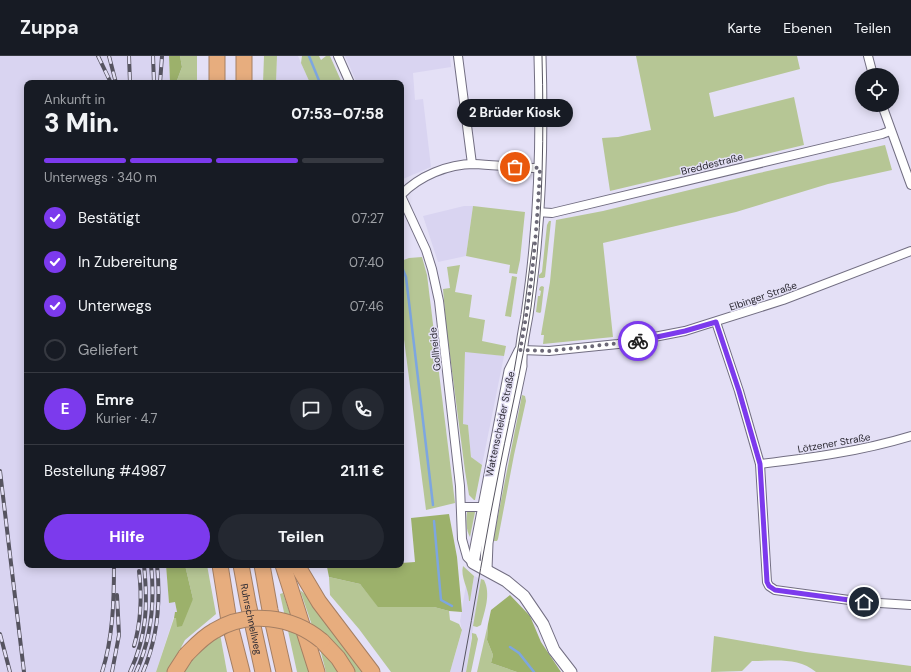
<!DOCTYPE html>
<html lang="de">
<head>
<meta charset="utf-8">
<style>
	:root { --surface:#171b24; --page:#242831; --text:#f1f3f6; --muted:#9ea1a6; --line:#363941; --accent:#7c3aed }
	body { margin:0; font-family:"DM Sans",sans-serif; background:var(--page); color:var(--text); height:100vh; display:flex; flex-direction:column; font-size:15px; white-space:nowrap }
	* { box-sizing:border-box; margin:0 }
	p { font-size:13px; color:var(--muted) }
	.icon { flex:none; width:22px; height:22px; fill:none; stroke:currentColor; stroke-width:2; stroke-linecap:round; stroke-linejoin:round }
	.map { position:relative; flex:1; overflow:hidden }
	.side { position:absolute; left:24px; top:24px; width:380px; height:488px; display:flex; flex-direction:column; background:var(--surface); border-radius:8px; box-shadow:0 2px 10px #0003 }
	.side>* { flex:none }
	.buttons { position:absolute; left:855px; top:12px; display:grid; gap:8px }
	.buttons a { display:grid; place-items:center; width:44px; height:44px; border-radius:50%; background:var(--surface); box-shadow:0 2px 10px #0003; font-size:20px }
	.pin { position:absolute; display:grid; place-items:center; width:34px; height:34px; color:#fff; margin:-17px; border:2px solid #fff; border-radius:50%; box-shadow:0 1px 4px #0007 }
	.courier { position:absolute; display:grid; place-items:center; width:40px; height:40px; margin:-20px; border:3px solid #7c3aed; border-radius:50%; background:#fff; color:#222; box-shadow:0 1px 5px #0007 }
	.bubble { position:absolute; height:28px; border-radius:14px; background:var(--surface); box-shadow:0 2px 10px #0003; font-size:13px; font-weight:800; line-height:28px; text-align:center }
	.overview em { font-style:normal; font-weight:800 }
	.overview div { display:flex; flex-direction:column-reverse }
	.overview { display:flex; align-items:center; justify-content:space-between; height:68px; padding:0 20px }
	h1 { font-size:26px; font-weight:800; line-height:30px }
	.bar { display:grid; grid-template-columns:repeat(4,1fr); gap:6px 4px; align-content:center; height:48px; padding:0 20px }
	.bar i { height:5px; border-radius:3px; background:var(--line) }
	.bar .selected { background:var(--accent) }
	.bar p { grid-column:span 4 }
	.line { display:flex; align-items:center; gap:10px; padding:0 20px; border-top:1px solid var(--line) }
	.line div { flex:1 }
	.round { display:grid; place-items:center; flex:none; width:42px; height:42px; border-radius:21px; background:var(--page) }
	ol { padding:0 20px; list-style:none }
	li { display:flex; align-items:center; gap:12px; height:44px }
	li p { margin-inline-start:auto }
	li .icon { padding:4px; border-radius:50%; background:var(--accent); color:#fff; stroke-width:4 }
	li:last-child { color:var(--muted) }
	li i { width:22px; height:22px; border:2px solid var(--line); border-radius:50% }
	.button { display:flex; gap:8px; margin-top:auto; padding:8px 20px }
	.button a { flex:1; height:46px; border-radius:24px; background:var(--accent); color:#fff; font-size:16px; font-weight:800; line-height:46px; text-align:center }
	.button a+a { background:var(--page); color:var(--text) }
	header { display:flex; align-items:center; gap:24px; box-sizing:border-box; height:56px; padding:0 20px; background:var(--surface); border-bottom:1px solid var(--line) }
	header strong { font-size:19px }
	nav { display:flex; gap:22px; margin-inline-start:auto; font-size:14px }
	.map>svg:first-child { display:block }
</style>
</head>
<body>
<header>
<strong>Zuppa</strong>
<nav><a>Karte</a><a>Ebenen</a><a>Teilen</a></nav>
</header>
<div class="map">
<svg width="911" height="616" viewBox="0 0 911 616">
	<rect width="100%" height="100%" fill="#e4e0f6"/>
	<g fill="#d9d4f1">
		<polygon points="0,0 169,0 170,27 27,27 27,509 166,509 169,546 175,546 177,556 175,557 156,616 0,616"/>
		<polygon points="277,0 298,0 310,27 276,27"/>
		<polygon points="345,0 450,0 451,11 413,17 415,44 423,43 431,111 403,123 401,118 401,27 357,27"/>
		<polygon points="464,150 473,150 466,200 438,206 423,160"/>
		<polygon points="465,295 504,300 482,409 471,401 468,370 463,368"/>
		<polygon points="474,520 481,523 466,616 450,616 462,575 460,565 466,529 470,545"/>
	</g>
	<g fill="#b6c695">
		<polygon points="180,0 197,0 197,27 176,27 182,11"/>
		<polygon points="264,0 277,0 276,27 263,27"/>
		<polygon points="302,0 319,0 321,4 326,0 330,0 342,27 310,27 301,7"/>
		<polygon points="636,0 797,0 800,13 709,37 714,61 794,41 804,89 610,135 602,82 618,81 651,74"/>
		<polygon points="885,89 892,114 828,128 736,156 603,187 613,281 543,288 544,279 541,279 550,226 556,164 603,155 759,117"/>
		<polygon points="473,150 525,156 520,204 517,218 509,217 510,209 466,200"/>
		<polygon points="549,165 551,165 545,221 543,222 539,222 539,219 542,216 547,169"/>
		<polygon points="422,201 427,219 455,447 426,454 401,260 401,205 409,202"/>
		<polygon points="460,209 455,236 472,239 469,261 485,264 482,285 506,290 504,300 465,296 463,368 468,369 471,401 482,409 475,444 474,444 469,439 465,415 446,269 443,233 450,232 447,211"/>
		<polygon points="512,220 517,221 511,261 505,260"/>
		<polygon points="542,230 544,231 541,256 540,257 536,256 538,240 540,240 541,235 539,234 540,231"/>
		<polygon points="522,339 525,340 526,345 514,399 498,483 497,485 493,485"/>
		<path d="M467,456H475L470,481C466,474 466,465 467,456Z"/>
		<polygon points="185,509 207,509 216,558 185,584 168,616 156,616 174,562 176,562 193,543"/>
		<path d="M463,510L474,520L470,545H469C469,533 460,521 463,510Z"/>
		<polygon points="329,521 360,528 378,550 434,551 449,555 450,564 459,568 462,574 450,616 391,616 359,573 330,539"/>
		<path d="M481,523L484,524C491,538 485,554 481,569L477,571L473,570Z"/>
		<polygon points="300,534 307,540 366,616 326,616 320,593"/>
		<polygon points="283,537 310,616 297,616 280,538"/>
		<polygon points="488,568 487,584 493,599 491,607 517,616 477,616"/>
		<polygon points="472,577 476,578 478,583 471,616 466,616 472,582"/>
		<polygon points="220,578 227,616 183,616 198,595"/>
		<path d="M714,580L806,596L911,610V616H816C798,601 775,605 752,605L742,615L711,616Z"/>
	</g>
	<g fill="#9cb16b">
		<polygon points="169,0 180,0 182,11 176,27 170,27"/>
		<polygon points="449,458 457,501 462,556 449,555 434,551 378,551 360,528 329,521 327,511 401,509 401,507 415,506 411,462"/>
		<polygon points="166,509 185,509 193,543 182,570 177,571 176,562 174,562 175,556 177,556 175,546 169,547"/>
		<polygon points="510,539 530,560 541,586 561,616 517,616 491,607 493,599 487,584 488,568 491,554"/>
	</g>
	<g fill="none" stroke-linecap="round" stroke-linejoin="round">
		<g stroke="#7da6e0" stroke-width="2.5">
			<polyline points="309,0 320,27"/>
			<polyline points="401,209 406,221 433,449"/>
			<polyline points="434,465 441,544 452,550"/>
			<polyline points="510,591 519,597 534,616"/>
		</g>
		<defs>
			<g id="minor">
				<polyline points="338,0 350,27"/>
				<polyline points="458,0 472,108"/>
				<polyline points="868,0 873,19"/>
				<polyline points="882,49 911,129"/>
				<path d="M401,139C419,120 448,108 474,108C496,109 518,112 540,112"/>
				<polyline points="401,140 426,194 432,213 439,245 460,430 462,483 467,501 473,507"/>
				<polyline points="537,156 552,157 882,78 890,75"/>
				<polyline points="716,266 739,335 760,408 767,526 769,530 775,534 864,546 911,549"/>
				<polyline points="521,294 549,295 618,288 685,275 783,244 911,195"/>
				<path d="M760,408C810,402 862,395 911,380"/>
				<polyline points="461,451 483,451"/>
			</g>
			<g id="secondary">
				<polyline points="520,295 510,315 473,507 506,525 524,540 543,568 554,594 571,616"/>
				<path d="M486,513L487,487L500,410L521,310C520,291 524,277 527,259C530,237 533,214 535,192C541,129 542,64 540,0"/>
			</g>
			<g id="motorway">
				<polyline points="217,27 217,0"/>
				<polyline points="244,27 244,0"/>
				<polyline points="220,509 229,565 242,616"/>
				<path id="s1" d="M241,509L248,547L263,616"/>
				<polyline points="262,509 270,554 284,616"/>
				<polyline points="283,509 317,616"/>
				<polyline points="297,509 319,546 372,616"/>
				<polyline points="322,585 338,602 347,616"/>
				<polyline points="175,616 186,599"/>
			</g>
		</defs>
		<use href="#minor" stroke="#726e82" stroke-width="10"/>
		<use href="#secondary" stroke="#726e82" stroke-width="13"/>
		<use href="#motorway" stroke="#a57f63" stroke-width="17"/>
		<use href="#minor" stroke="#fff" stroke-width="8"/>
		<use href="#secondary" stroke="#fff" stroke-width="11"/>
		<use href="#motorway" stroke="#e7ad7e" stroke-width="15"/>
		<g stroke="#565460" stroke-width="1">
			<polyline points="509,344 523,264 533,186"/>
			<path d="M462,616C475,547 486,478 500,410C512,349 527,290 534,228C543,153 544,76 542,0"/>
		</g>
		<defs>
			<g id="rail">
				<polyline points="98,0 111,27"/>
				<polyline points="109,0 116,27"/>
				<polyline points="129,0 130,27"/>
				<polyline points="153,0 154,27"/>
				<polyline points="160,27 162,0"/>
				<polyline points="0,415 24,616"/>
				<polyline points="0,578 10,616"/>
				<path d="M134,590C141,566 142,540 139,515"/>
				<path d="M102,616C113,582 114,544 114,509"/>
				<polyline points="112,616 119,579 117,539"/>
				<path d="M130,616C147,579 148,549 144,509"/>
				<path d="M136,616C152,581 155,546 151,509"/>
				<path d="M143,616C158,581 161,547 157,509"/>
			</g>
		</defs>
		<use href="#rail" stroke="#565460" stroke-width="4"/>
		<use href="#rail" stroke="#e4e0f6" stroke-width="2.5" stroke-dasharray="8" stroke-linecap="butt"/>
		<defs>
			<path id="motorway-bridge" d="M186,599C195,590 203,581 214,575C248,554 292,560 322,585"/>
		</defs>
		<use href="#motorway-bridge" stroke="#a57f63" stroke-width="17" stroke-linecap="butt"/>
		<use href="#motorway-bridge" stroke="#e7ad7e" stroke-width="15"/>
	</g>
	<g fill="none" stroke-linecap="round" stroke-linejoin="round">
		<path stroke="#6c6977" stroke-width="4" stroke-dasharray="0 7.2" d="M515,111L540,112C537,173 532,234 520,294L549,295L638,285"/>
		<polyline stroke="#7c3aed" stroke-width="5" points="638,285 685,275 716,266 739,335 760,408 767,526 769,530 775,534 864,546"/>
	</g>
	<g text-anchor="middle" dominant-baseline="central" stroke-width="3" stroke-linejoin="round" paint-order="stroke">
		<g font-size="10" fill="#2b2932" stroke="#e4e0f6">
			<text transform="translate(712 108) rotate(-14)">Breddestraße</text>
			<text transform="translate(763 240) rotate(-19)">Elbinger Straße</text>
			<text transform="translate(435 293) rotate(-96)">Gollheide</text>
			<text transform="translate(500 368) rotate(-78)">Wattenscheider Straße</text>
			<text transform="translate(834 387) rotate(-10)">Lötzener Straße</text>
			<text stroke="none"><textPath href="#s1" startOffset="55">Ruhrschnellweg</textPath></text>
		</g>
	</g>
</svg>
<div class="buttons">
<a><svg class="icon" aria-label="locate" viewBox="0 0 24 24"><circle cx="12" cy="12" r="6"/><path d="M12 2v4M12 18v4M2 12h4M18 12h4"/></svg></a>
</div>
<div class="pin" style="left:515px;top:111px;background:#ea580c"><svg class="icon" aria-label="bag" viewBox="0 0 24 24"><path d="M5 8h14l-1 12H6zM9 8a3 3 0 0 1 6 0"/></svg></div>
<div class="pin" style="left:864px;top:546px;background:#1f2937"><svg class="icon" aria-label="home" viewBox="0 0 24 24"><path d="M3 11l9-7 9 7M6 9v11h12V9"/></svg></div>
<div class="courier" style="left:638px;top:285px"><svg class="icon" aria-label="bike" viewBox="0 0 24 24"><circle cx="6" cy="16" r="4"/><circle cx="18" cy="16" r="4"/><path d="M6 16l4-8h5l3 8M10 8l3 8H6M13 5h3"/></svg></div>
<div class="bubble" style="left:457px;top:43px;width:116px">2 Brüder Kiosk</div>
<section class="side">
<div class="overview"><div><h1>3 Min.</h1><p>Ankunft in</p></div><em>07:53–07:58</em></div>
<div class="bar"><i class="selected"></i><i class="selected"></i><i class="selected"></i><i></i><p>Unterwegs · 340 m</p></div>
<ol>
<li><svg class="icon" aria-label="check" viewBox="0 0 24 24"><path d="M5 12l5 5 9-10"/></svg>Bestätigt<p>07:27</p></li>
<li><svg class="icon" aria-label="check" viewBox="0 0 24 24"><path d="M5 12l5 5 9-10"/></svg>In Zubereitung<p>07:40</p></li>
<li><svg class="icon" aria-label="check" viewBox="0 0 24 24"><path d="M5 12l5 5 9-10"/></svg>Unterwegs<p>07:46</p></li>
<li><i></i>Geliefert</li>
</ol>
<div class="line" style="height:72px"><b class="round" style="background:var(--accent);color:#fff">E</b><div><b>Emre</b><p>Kurier · 4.7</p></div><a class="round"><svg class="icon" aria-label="chat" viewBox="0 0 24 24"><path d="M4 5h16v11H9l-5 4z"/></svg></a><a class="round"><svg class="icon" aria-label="phone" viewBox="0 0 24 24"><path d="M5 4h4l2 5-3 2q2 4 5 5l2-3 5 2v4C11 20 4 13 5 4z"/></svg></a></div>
<div class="line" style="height:52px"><div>Bestellung #4987</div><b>21.11 €</b></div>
<div class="button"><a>Hilfe</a><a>Teilen</a></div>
</section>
</div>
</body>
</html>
